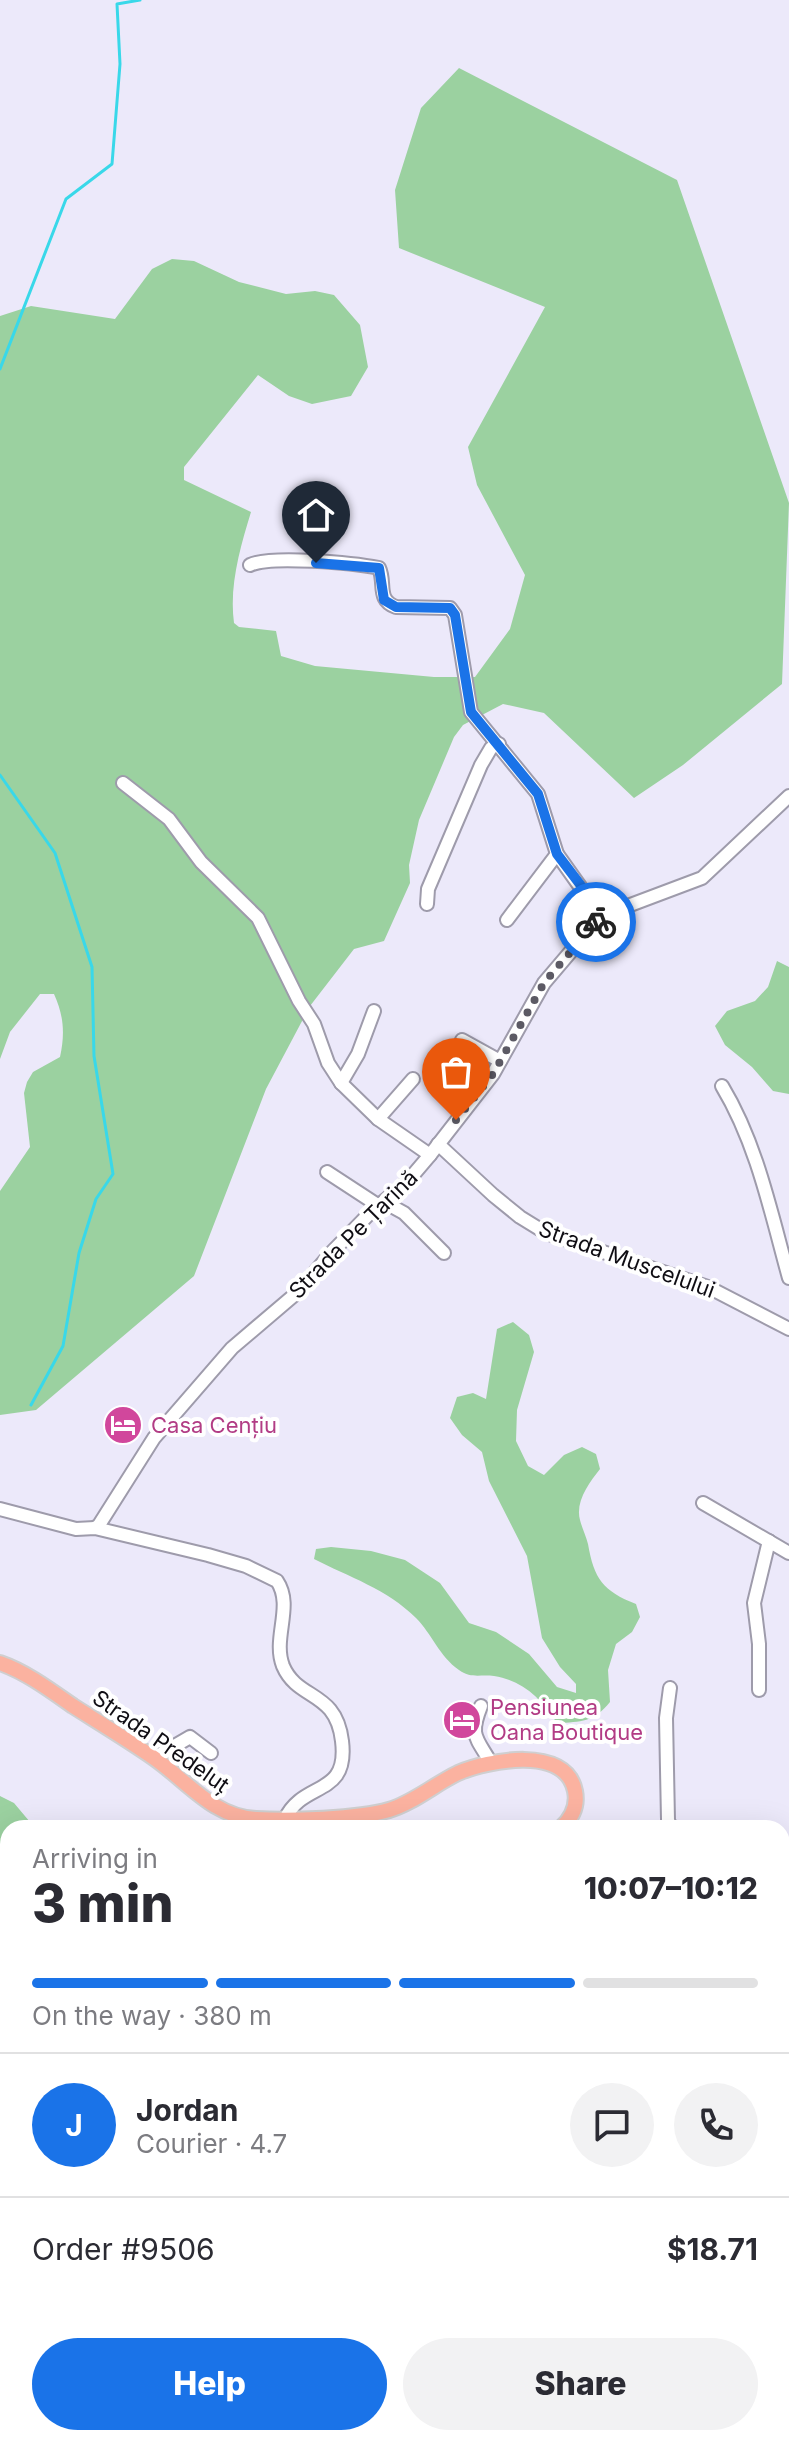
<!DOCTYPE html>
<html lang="en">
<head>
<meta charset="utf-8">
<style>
	:root { --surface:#fff; --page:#f2f2f3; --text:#2b2b33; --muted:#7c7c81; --line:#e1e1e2; --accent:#1a73e8 }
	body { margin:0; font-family:Inter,sans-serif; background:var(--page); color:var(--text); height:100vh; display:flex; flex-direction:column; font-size:30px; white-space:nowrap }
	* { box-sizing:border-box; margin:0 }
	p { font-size:26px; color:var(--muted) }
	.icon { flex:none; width:44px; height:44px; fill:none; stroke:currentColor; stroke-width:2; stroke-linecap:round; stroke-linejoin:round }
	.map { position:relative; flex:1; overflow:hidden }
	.panel { position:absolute; left:0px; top:1820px; width:790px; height:626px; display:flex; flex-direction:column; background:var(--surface); border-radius:24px 24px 0 0; box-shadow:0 8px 32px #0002 }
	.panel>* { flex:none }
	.pin { position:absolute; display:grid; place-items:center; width:68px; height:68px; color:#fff; margin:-82px -34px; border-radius:50% 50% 50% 0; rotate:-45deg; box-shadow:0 0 8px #0007 }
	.pin .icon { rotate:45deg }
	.courier { position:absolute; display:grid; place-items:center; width:80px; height:80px; margin:-40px; border:6px solid #1a73e8; border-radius:50%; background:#fff; color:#222; box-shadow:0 2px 10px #0007 }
	.overview em { font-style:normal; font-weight:800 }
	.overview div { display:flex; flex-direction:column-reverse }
	.overview { display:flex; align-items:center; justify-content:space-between; height:136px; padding:0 32px }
	h1 { font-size:52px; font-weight:800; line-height:60px }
	.bar { display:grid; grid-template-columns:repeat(4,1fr); gap:12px 8px; align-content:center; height:96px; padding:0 32px }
	.bar i { height:10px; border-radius:6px; background:var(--line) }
	.bar .current { background:var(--accent) }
	.bar p { grid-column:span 4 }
	.line { display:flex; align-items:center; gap:20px; padding:0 32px; border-top:2px solid var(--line) }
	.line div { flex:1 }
	.round { display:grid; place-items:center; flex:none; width:84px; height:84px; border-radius:42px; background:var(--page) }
	.cta { display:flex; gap:16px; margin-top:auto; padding:16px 32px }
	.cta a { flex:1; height:92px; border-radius:48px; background:var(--accent); color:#fff; font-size:32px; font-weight:800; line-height:92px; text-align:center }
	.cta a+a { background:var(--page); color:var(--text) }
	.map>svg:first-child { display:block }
</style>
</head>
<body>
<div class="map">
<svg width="789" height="2445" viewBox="0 0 789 2445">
	<rect width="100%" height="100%" fill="#ece9fa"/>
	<g fill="#9bd1a0">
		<path d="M459,68L677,180L789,503L782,684L683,765L634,798L544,713L503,704L463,725L454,737L419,820L409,865L410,883L384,941L354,949L310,1006L266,1089L194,1276L36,1410L0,1415V1191L30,1147L24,1093L27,1082L33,1072L60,1057C65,1034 64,1016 54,994H40L10,1032L0,1059V316L31,306L115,319L152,269L172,259L194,261L239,282L286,294L315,291L334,295L360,325L368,367L351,396L312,404L289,396L258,375L184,467V480L251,512C240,548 229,586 234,623L239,627L276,631L281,656L315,666L434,677H475L510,629L525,575L477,485L468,447L545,307L399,248L395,190L421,108Z"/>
		<polygon points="777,961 789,967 789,1094 773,1091 752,1067 725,1045 715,1026 727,1011 755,1001 768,987"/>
		<path d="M513,1322L529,1335L534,1352L517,1410L516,1441L528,1466L544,1475L564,1455L582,1447L596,1454L600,1469C589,1483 575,1502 580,1520C582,1528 586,1536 588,1544C594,1579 603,1591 636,1604L640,1617L632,1632L616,1644L608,1670L610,1702C594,1722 581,1722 557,1723C541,1699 524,1681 494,1676C480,1674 472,1679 459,1670C439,1656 432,1634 416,1618C387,1589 349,1577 314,1559L316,1549L331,1547L371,1551L405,1560L440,1583L469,1623L496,1632L529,1654L557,1687L576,1693V1684L560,1667L542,1638L527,1556L489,1481L482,1452L462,1435L450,1418L457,1397L473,1393L486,1399L497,1329Z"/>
		<polygon points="0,1796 14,1803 35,1828 8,1828 8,1925 0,1926"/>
		<polygon points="192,2438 298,2438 294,2445 189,2445"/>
		<polygon points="526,2438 603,2438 594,2445 525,2445"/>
	</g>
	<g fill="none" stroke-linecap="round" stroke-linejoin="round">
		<g stroke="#39d8e9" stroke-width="3">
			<polyline points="0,369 66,199 112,164 120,64 117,4 140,0"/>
			<polyline points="0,775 55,853 92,967 94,1056 113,1174 96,1199 79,1253 63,1346 31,1405"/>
		</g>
		<defs>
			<g id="minor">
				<path d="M250,565C270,555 354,563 379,568C386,583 376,600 396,607L450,608L455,615L471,712L538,794L557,854L601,916"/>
				<polyline points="123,783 169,819 201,862 258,918 299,1001 314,1024 328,1063 341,1083 378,1119 430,1155"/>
				<polyline points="427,904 428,889 481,765 491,748 499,744"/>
				<polyline points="507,920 557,854"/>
				<polyline points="462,1040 500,1061"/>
				<polyline points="341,1083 358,1054 374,1011"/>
				<path d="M722,1086C757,1144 771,1213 789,1278"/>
				<polyline points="378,1119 413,1079"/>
				<polyline points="438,1144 493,1195 520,1217 546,1233 708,1287 789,1329"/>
				<polyline points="327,1172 379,1206"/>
				<polyline points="384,1202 404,1213 444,1253"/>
				<polyline points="703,1503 789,1553"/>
				<path d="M0,1509L76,1529L95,1528L208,1555L246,1566L277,1581C294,1606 272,1638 283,1666C298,1701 336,1690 342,1741C349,1798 303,1780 285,1819"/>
				<polyline points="95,1528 99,1525 154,1438 232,1348 299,1291 332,1252 371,1212 407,1182 430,1155 493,1074 544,983 601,916 702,878 789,796"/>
				<polyline points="670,1688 666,1718 668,1820 671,1828"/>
				<polyline points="759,1690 759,1644 754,1603 769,1541"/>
				<path d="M481,1706C469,1736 476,1737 491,1763"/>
				<polyline points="154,1758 190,1737 211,1753"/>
				<polyline points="0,2006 8,2004"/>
				<polyline points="136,2445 136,2438"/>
				<polyline points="431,2445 438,2438"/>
			</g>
			<g id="major">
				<path d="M0,1663C26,1672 50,1690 73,1706C100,1723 128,1740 154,1758C187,1781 213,1817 256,1819C289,1821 358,1819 389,1810C413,1803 435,1784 458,1773C488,1760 566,1745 575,1791C578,1806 572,1818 561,1828"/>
				<polyline points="782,1949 789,1950"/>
			</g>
		</defs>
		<use href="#minor" stroke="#9e9bab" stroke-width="16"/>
		<use href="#major" stroke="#cfcfd0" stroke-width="18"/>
		<use href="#minor" stroke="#fff" stroke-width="12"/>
		<use href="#major" stroke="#fbb2a0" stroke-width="14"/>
	</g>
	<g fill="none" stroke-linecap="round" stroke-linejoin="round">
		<polyline stroke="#5c5a64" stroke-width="8" stroke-dasharray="0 14.4" points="456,1120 493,1074 544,983 596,922"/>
		<polyline stroke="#1a73e8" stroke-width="10" points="316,563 379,568 384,600 396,607 450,608 455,615 471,712 538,794 557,854 598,908 601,916 596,922"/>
	</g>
	<defs>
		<symbol id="hotel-disc" viewBox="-11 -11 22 22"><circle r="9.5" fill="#d1479c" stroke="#fff"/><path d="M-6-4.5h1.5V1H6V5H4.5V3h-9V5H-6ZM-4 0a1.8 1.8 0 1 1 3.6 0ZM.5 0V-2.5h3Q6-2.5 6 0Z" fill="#fff"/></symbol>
	</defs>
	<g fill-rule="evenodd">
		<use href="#hotel-disc" x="101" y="1403" width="44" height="44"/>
		<use href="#hotel-disc" x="440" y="1698" width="44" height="44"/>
	</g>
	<g text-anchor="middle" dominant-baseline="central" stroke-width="8" stroke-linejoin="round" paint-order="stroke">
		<g font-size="22" fill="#0f0d13" stroke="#fff">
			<text transform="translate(353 1234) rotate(-45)">Strada Pe Țarină</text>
			<text transform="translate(627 1259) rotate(20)">Strada Muscelului</text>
			<text transform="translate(161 1741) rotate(35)">Strada Predeluț</text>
		</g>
		<g font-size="22" fill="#b23c85" stroke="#fff" text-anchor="start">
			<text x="151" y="1425">Casa Cențiu</text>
			<text x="490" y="1707">Pensiunea<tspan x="490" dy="25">Oana Boutique</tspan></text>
		</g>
	</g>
</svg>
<div class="pin" style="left:456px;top:1120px;background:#ea580c"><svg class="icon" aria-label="bag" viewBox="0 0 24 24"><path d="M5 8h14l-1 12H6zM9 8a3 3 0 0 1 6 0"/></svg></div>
<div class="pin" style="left:316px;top:563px;background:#1f2937"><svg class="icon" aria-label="home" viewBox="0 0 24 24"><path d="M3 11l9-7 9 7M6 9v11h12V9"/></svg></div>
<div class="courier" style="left:596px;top:922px"><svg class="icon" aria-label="bike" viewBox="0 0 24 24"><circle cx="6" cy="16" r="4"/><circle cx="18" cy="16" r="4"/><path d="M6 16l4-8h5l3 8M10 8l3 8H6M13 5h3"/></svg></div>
<section class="panel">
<div class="overview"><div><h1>3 min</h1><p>Arriving in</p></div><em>10:07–10:12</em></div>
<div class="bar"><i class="current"></i><i class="current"></i><i class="current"></i><i></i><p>On the way · 380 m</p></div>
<div class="line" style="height:144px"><b class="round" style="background:var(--accent);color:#fff">J</b><div><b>Jordan</b><p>Courier · 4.7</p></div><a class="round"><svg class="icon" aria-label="chat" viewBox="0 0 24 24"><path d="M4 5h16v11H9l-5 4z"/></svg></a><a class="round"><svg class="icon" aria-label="phone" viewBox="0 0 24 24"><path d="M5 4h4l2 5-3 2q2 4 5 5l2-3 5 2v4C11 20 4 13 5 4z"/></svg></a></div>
<div class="line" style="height:104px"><div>Order #9506</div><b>$18.71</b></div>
<div class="cta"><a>Help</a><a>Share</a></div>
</section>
</div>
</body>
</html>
